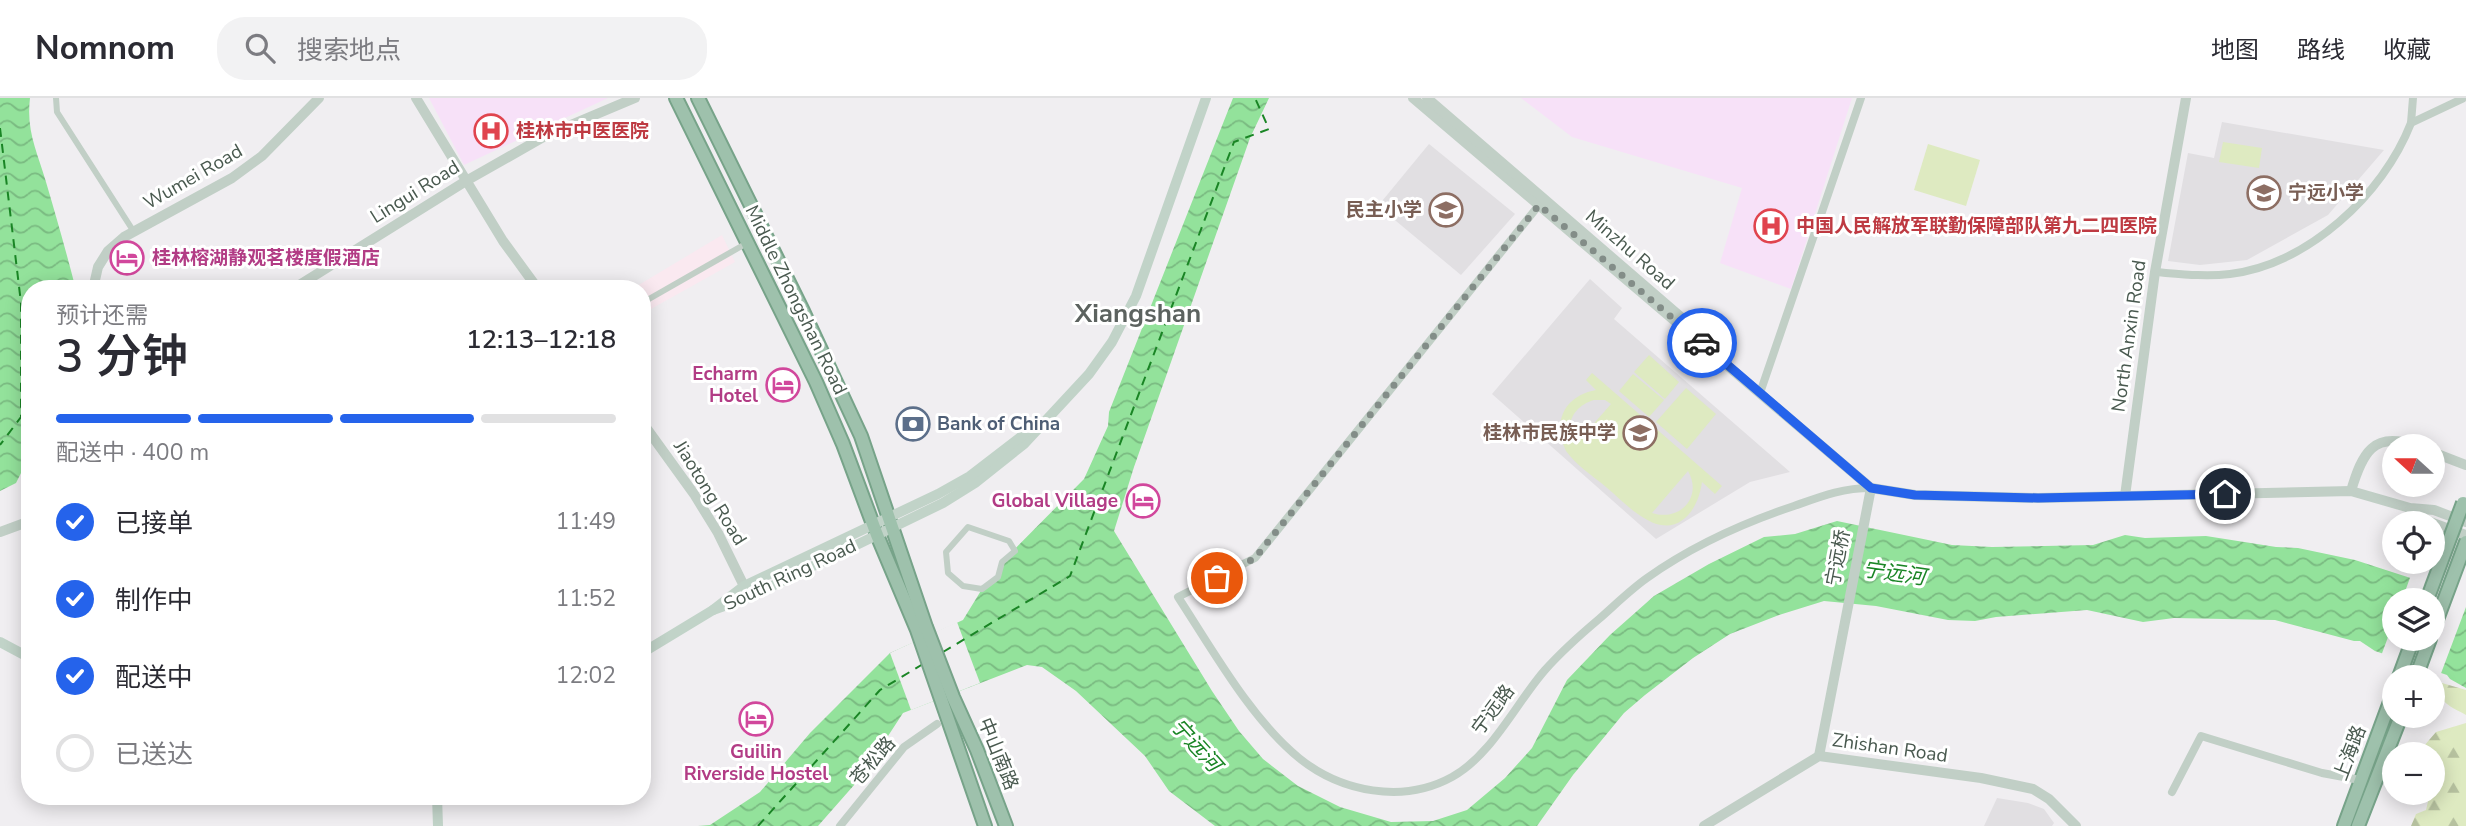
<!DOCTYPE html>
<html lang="zh">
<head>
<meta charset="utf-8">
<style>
	:root { --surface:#fff; --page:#f2f2f3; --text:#2b2b33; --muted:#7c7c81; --line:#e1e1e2; --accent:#2563eb }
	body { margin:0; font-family:"Nunito Sans","Noto Sans SC",sans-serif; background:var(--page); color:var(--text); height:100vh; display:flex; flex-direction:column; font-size:26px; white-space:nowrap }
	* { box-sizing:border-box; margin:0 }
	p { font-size:23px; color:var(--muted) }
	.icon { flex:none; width:38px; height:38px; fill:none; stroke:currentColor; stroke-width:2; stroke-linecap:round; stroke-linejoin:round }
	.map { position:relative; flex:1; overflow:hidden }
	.side { position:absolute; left:21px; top:182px; width:630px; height:525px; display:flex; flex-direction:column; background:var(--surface); border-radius:28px; box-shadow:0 4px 18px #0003 }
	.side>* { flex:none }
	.needle { width:46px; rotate:291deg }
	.fabs { position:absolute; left:2382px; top:336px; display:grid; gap:14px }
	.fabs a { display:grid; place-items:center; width:63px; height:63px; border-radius:50%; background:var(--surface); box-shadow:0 4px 18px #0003; font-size:35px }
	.pin { position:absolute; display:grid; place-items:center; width:60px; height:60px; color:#fff; margin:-30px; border:4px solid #fff; border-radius:50%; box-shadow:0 2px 7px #0007 }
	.courier { position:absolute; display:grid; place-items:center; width:70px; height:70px; margin:-35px; border:5px solid #2563eb; border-radius:50%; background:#fff; color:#222; box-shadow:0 2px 9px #0007 }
	.headline em { font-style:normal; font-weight:600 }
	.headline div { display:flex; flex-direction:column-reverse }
	.headline { display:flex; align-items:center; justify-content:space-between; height:119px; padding:0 35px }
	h1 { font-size:46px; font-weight:600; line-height:52px }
	.bar { display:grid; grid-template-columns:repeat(4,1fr); gap:10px 7px; align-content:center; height:84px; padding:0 35px }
	.bar i { height:9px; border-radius:5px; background:var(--line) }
	.bar .selected { background:var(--accent) }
	.bar p { grid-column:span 4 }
	ol { padding:0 35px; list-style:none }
	li { display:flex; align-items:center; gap:21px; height:77px }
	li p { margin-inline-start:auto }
	li .icon { padding:7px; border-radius:50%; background:var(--accent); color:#fff; stroke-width:4 }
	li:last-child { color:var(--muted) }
	li i { width:38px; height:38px; border:4px solid var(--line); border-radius:50% }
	header { display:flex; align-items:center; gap:42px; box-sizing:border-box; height:98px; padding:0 35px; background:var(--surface); border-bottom:2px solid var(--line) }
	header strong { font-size:33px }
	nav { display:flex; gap:38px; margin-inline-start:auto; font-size:24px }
	.search { width:490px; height:63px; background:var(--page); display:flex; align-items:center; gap:18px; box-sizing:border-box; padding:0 24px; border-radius:28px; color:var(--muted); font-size:26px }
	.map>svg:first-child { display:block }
</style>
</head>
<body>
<header>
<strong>Nomnom</strong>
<div class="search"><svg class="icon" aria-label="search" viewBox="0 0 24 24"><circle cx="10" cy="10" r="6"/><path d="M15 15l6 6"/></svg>搜索地点</div>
<nav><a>地图</a><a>路线</a><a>收藏</a></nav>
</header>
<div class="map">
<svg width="2466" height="728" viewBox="0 0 2466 728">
	<defs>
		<pattern id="forest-firs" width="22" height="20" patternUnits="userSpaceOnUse" patternTransform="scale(1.75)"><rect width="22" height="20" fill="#deeac1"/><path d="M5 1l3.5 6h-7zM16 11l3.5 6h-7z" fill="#b6c19f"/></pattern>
		<pattern id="water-waves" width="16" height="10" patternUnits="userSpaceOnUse" patternTransform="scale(1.75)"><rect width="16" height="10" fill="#93e29b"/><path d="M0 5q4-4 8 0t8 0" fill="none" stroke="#7aba81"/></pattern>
	</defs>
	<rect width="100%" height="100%" fill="#f0eef1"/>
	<polygon fill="#fae9f0" points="722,137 735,164 642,216 642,191 632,191"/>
	<g fill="#e1dfe2">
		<polygon points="2222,24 2384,52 2328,117 2247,162 2200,167 2168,163 2188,55 2214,60"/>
		<polygon points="1429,46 1515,116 1461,177 1378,108"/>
		<polygon points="1590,181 1622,210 1614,221 1790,374 1750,384 1656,441 1492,296"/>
		<polygon points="1997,700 2028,705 2044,711 2054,725 2052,728 1984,728"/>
	</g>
	<g fill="#f7e1f8">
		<polygon points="429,0 608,0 464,67"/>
		<polygon points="1521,0 1852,0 1791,191 1720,165 1742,90 1572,39"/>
	</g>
	<g fill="#deeac1" fill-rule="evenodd">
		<polygon points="2223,44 2262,50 2259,70 2219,64"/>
		<polygon points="1928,46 1980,62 1966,108 1914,92"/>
		<polygon points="1649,257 1679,284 1665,301 1634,274"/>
		<path d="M1592,275L1722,388L1715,396L1702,384C1698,414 1677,441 1644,420C1630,412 1618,399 1606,389C1593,378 1576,367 1566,353C1552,324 1564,298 1596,292L1586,282ZM1594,302H1605L1611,306L1575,347C1563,328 1573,308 1594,302ZM1688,373C1703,399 1680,424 1652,415Z"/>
		<polygon points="1633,276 1664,302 1649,319 1619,293"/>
		<polygon points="1686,290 1716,316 1687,351 1656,324"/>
	</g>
	<g fill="url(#forest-firs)">
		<path d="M2442,585L2466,592V617C2454,610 2445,608 2438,595Z"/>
		<polygon points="2466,625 2466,728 2411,728 2416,716 2426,712 2430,695 2432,695 2432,656 2417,656 2436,634"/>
	</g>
	<g fill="url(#water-waves)" fill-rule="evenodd">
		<path d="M0,0H30C26,33 37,53 46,84C56,118 66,153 75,188L74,191H30V357L16,385L0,393Z"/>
		<path d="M1233,0H1269L1250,40L1134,369L1114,433L1212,593L1239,633L1263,661L1298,688L1340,709L1391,724L1433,723L1467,712L1505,680L1532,650L1567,582L1610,537L1654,498L1709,466L1764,439L1795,436L1837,423L1952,447L1992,449L2093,447L2125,437L2145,440L2206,438L2276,449L2298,450L2355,462L2466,498V590L2450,581L2447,577L2375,553L2360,543H2354L2275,522L2174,520L2143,524L2087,512L1996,519L1975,523L1948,522L1876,508L1824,503L1779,517L1730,536L1693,560L1645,597L1624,615L1573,677L1537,728H1215L1169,693L1145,658L1076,593L1042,569L1027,567L903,615L862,678L818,728H698L710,727L760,694L810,635L890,555L963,522L982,491L998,479L1002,464L1084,381L1108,328L1109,314ZM2394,502H2432V541H2394Z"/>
	</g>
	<g fill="#f0eef1">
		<polygon points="2411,477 2466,495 2466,509 2440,578 2381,558 2394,523 2394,541 2432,541 2432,502 2402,502"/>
		<polygon points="957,524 980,585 911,612 890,555"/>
	</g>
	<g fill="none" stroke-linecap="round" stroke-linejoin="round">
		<g stroke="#1a8525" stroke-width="2" stroke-dasharray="9 7" stroke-linecap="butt">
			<polyline points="0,30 21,205 21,319 0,347"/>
			<polyline points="943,554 1070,478 1234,44 1269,31 1255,0"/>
			<polyline points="758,728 880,592 923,566"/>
		</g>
		<defs>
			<g id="trunk">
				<polyline points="676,0 816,284 843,346 877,437 917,532 985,728"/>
				<polyline points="698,0 803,213 861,338 926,529 953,599 977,652 1006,728"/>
				<polyline points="2432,535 2466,444"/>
				<polyline points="2399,579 2413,541"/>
				<polyline points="2416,579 2430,541"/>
				<polyline points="2344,728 2394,593"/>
				<polyline points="2358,728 2401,618"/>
			</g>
		</defs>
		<use href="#trunk" stroke="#77a389" stroke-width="16"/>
		<g stroke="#c1cfc6" stroke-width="6">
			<polyline points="56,0 57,14 134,134"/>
			<polyline points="642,205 747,145"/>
			<polygon points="968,429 1009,443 1015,453 1002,464 998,479 982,491 963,488 948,475 946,454"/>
		</g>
		<g stroke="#c1cfc6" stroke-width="8">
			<polyline points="2411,25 2413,0"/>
			<path d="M1539,107L1255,460L1178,499C1212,551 1251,621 1299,660C1341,694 1403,706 1452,679C1492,657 1516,605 1545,572C1562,553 1580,537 1599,521C1615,507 1630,492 1647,480C1692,448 1743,425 1794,408C1822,398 1842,390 1871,390"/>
			<path d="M2155,174C2180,176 2205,179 2230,176C2308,166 2383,97 2411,25L2462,1"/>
			<polyline points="1760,295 1861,0"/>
			<polyline points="2172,694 2201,638 2322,675 2360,682"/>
			<polyline points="840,728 904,649 937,626"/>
		</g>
		<g stroke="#c1cfc6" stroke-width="10">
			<polyline points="416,0 503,143 538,191"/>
			<polyline points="1413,0 1871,390 1915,397 2038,400 2351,393 2410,410 2434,412 2466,424"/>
			<polyline points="1427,0 1689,226"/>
			<polyline points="93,191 98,169 108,153 124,139 232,80 262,58 319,0"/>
			<polyline points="293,191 466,83 547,37 635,0"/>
			<polyline points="642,324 694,396 718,435 744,488"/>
			<polyline points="2432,354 2466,367"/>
			<path d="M2351,393C2362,356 2373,332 2416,348"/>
			<polyline points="2125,398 2155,174 2186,0"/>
			<polyline points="2410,411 2430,424 2466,437"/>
			<polyline points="0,434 30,423"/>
			<polyline points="1819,658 1871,390"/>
			<polyline points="1704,728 1819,658 1981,680 2033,691 2049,701 2076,728"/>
		</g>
		<g stroke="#c1d3c8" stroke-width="10">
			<polyline points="713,512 749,499 943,405 975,385 1024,346 1089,276 1112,244 1136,198 1206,0"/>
			<polyline points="0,544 30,560"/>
			<polyline points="642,555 713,512 744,488 938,396 970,378 1031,331"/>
			<polyline points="437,698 438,728"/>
		</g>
		<use href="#trunk" stroke="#9ec1ac" stroke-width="12"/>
		<defs>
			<polyline id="trunk-bridge" points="2427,502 2463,405"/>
		</defs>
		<use href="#trunk-bridge" stroke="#77a389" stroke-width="16" stroke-linecap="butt"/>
		<use href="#trunk-bridge" stroke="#9ec1ac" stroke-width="12"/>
	</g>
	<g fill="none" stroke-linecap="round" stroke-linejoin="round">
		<polyline stroke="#838d88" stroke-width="7" stroke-dasharray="0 12.6" points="1217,480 1255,460 1539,107 1702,245"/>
		<polyline stroke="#2563eb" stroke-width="9" points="1702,245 1871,390 1915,397 2038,400 2225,396"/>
	</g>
	<defs>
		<symbol id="hospital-ring" viewBox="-11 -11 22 22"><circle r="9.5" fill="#fff" stroke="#e0444e" stroke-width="1.5"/><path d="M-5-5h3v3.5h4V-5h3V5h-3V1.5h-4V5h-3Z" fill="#e0444e"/></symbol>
		<symbol id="school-ring" viewBox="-11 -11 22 22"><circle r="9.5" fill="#fff" stroke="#8d6e63" stroke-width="1.5"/><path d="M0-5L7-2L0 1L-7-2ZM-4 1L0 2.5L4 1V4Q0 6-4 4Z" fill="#8d6e63"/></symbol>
		<symbol id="hotel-ring" viewBox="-11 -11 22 22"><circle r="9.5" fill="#fff" stroke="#d1479c" stroke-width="1.5"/><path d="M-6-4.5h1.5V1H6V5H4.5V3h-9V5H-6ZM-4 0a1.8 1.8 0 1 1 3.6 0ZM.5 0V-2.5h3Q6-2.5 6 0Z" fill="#d1479c"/></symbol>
		<symbol id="bank-ring" viewBox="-11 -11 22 22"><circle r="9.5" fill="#fff" stroke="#5c6f8a" stroke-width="1.5"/><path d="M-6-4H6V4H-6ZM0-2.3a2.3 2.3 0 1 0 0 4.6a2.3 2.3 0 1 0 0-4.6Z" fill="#5c6f8a"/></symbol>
	</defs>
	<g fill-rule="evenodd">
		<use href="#hospital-ring" x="472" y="14" width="38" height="38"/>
		<use href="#school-ring" x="2245" y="76" width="38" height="38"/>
		<use href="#school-ring" x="1427" y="93" width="38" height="38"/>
		<use href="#hospital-ring" x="1752" y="109" width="38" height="38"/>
		<use href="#hotel-ring" x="108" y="141" width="38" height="38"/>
		<use href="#hotel-ring" x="764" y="268" width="38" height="38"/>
		<use href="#bank-ring" x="894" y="307" width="38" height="38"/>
		<use href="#school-ring" x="1621" y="316" width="38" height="38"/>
		<use href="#hotel-ring" x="1124" y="384" width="38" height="38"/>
		<use href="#hotel-ring" x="737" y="602" width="38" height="38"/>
	</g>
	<g text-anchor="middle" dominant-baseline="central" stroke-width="6" stroke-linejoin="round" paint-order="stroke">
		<g font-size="19" font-weight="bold" fill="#be3a42" stroke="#fff" text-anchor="start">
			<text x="516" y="33">桂林市中医医院</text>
			<text x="1796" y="128">中国人民解放军联勤保障部队第九二四医院</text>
		</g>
		<g font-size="19" fill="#49594f" stroke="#fff">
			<text transform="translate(193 79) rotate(-30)">Wumei Road</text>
			<text transform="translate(415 94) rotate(-32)">Lingui Road</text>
			<text transform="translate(1630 152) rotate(41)">Minzhu Road</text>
			<text transform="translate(796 202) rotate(64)">Middle Zhongshan Road</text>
			<text transform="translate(2129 238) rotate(-82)">North Anxin Road</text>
			<text transform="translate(710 395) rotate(58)">Jiaotong Road</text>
			<text transform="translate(1838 460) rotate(-79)">宁远桥</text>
			<text transform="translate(790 477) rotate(-25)">South Ring Road</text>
			<text transform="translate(1493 612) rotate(-53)">宁远路</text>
			<text transform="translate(1890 650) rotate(8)">Zhishan Road</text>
			<text transform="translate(2350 655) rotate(-69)">上海路</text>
			<text transform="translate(998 656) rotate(68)">中山南路</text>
			<text transform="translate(873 663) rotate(-49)">苍松路</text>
		</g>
		<g font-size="19" font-weight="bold" fill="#785e54" stroke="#fff" text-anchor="end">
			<text x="2288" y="95" text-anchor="start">宁远小学</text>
			<text x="1422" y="112">民主小学</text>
			<text x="1616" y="335">桂林市民族中学</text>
		</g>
		<g font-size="19" font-weight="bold" fill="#b23c85" stroke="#fff" text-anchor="end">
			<text x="152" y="160" text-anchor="start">桂林榕湖静观茗楼度假酒店</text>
			<text x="758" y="276">Echarm<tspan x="758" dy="22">Hotel</tspan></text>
			<text x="1118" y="403">Global Village</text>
			<text x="756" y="654" text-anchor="middle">Guilin<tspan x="756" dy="22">Riverside Hostel</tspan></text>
		</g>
		<g font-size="19" font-weight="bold" fill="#4e5e75" stroke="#fff" text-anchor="start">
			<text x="937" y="326">Bank of China</text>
		</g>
		<g font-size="21" font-style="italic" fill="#1a8525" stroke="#fff">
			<text transform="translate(1894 475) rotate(8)">宁远河</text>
			<text transform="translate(1196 647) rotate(48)">宁远河</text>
		</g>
		<g font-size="26" font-weight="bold" fill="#5c625f" stroke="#fff">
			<text x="1138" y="215">Xiangshan</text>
		</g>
	</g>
</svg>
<div class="fabs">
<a><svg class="needle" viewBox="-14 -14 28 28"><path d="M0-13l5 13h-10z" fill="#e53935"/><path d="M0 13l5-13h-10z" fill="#7c7c81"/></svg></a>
<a><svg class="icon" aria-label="locate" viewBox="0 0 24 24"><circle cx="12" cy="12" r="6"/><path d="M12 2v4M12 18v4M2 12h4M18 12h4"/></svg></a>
<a><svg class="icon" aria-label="layers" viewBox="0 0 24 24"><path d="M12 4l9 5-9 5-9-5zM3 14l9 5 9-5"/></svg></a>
<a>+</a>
<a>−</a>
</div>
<div class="pin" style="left:1217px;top:480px;background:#ea580c"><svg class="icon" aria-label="bag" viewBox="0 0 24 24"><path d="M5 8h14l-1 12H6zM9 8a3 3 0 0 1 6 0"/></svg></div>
<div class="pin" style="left:2225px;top:396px;background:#1f2937"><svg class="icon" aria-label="home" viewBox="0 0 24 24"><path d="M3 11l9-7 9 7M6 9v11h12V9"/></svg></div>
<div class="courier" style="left:1702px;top:245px"><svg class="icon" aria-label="car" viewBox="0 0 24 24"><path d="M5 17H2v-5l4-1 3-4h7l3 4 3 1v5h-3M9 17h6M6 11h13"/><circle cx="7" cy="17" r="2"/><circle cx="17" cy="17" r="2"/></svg></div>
<section class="side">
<div class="headline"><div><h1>3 分钟</h1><p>预计还需</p></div><em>12:13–12:18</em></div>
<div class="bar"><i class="selected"></i><i class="selected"></i><i class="selected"></i><i></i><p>配送中 · 400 m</p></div>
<ol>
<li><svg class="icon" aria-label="check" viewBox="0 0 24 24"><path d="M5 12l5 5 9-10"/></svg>已接单<p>11:49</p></li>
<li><svg class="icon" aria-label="check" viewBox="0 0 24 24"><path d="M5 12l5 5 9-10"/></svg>制作中<p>11:52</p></li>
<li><svg class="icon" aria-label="check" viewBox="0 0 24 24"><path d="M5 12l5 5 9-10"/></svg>配送中<p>12:02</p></li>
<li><i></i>已送达</li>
</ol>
</section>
</div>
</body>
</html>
